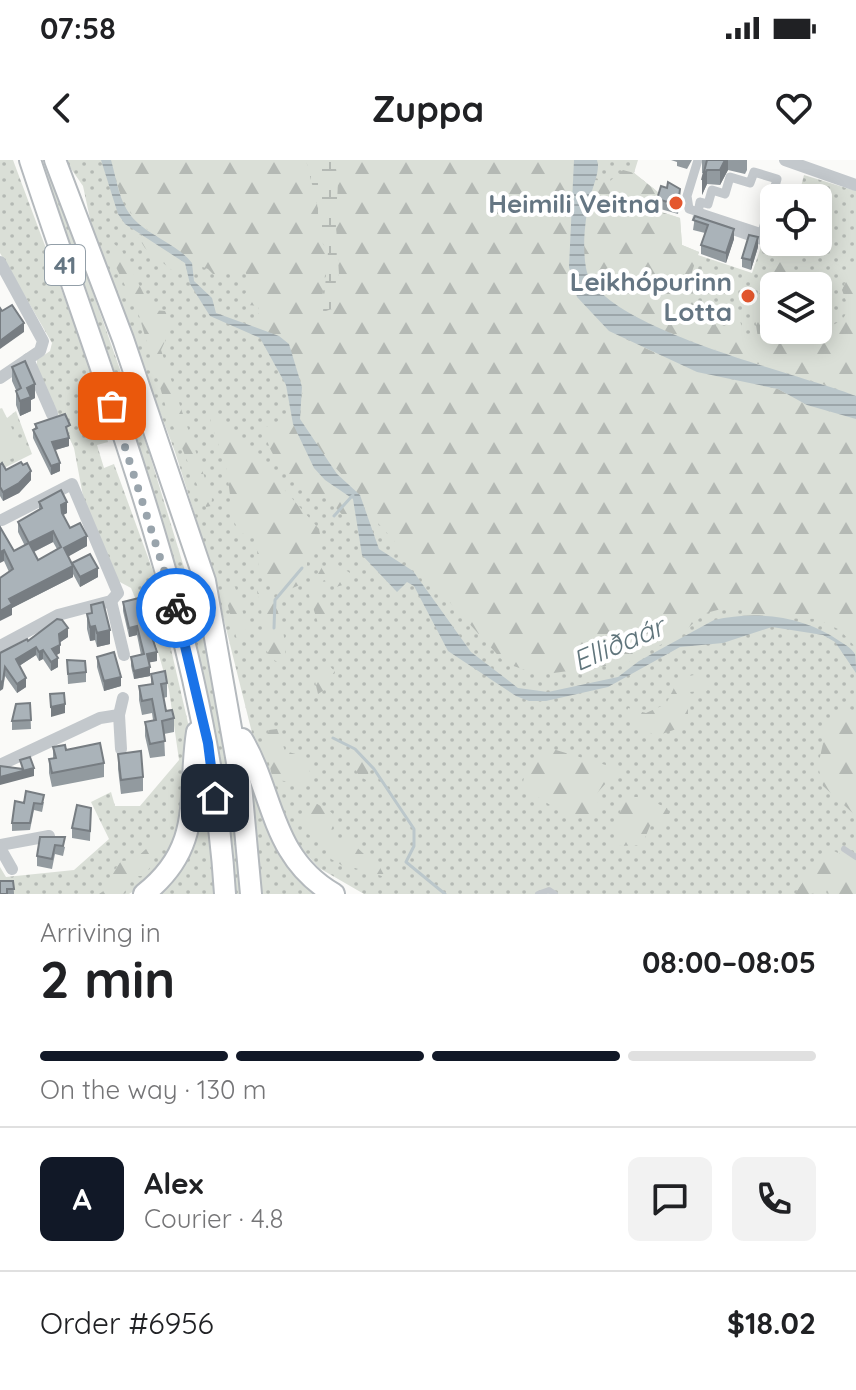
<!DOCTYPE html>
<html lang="en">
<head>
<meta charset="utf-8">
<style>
	:root { --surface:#fff; --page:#f2f2f2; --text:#202124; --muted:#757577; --line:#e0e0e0; --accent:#111827 }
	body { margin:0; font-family:Quicksand,sans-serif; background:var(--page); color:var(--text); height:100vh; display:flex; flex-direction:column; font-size:30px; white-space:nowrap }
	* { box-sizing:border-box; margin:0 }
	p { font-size:26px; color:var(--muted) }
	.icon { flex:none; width:44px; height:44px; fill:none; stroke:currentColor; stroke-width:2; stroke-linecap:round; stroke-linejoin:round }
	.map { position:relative; height:734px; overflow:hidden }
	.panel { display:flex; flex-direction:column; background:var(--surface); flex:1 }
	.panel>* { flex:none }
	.controls { position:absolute; left:760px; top:24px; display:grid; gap:16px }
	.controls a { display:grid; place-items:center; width:72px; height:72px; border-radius:12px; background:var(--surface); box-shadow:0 4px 20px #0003; font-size:40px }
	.pin { position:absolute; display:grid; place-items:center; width:68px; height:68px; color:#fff; margin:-34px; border-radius:16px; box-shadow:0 4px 12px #0006 }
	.courier { position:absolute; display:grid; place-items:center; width:80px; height:80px; margin:-40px; border:6px solid #1a73e8; border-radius:50%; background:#fff; color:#222; box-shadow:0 2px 10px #0007 }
	.headline em { font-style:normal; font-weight:800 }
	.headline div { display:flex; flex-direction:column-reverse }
	.headline { display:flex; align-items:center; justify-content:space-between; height:136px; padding:0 40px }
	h1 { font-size:52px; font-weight:800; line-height:60px }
	.bar { display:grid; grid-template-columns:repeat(4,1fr); gap:12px 8px; align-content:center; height:96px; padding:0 40px }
	.bar i { height:10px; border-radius:6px; background:var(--line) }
	.bar .current { background:var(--accent) }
	.bar p { grid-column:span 4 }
	.line { display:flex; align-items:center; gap:20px; padding:0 40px; border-top:2px solid var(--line) }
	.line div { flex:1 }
	.round { display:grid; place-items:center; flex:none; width:84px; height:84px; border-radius:12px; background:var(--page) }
	.status { display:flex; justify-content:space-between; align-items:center; height:56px; padding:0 40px; background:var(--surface); direction:ltr }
	.status svg { height:22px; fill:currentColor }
	header { display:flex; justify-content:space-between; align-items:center; height:104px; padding:0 40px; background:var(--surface); font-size:36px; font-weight:800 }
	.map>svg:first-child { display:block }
</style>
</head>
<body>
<div class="status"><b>07:58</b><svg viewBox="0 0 49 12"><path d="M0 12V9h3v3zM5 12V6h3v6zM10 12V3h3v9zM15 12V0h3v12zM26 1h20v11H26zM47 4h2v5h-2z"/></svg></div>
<header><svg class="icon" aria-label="back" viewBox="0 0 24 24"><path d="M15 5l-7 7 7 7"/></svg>Zuppa<svg class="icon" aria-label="heart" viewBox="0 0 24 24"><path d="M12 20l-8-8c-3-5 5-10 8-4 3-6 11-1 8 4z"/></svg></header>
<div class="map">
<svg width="856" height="734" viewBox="0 0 856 734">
	<defs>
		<pattern id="grass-dots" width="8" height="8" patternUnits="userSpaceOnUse" patternTransform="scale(2)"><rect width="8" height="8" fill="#dadfd7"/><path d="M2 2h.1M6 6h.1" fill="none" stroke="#b4b9b4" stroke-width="1.8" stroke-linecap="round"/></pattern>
		<pattern id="forest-firs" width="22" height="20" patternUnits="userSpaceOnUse" patternTransform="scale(2)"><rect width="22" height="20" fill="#dadfd7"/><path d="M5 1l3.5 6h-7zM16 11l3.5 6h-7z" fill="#b4b9b4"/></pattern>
		<pattern id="wetland-marsh" width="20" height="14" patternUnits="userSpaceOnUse" patternTransform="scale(2)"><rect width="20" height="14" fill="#dadfd7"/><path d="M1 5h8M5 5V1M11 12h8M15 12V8" fill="none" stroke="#b4b9b4"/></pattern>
		<pattern id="water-rules" width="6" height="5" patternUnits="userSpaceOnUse" patternTransform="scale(2)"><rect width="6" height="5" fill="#bbc7cb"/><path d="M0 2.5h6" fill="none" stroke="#9ca6aa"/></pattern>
	</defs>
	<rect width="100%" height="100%" fill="#fafaf8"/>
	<g fill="url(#grass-dots)" fill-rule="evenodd">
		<polygon points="0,0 13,0 94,217 108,282 97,285 104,308 114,304 153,411 191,576 179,673 165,699 142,726 129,734 0,734 0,707 6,717 74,710 109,679 91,642 111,632 115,646 140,646 179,600 169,530 143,440 136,440 131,428 118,421 83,336 74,288 37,209 37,200 50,191 52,183 0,93"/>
		<path d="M37,0H42L66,56L148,289L200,460L235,635L242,734H231C224,643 213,557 191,468Z"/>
		<path d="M65,0H638L634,13L659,33L655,50L680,58L682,85L699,92L698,95L752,113L762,84L782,88L786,82H818V38H798L804,15L856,31V734H364L319,708L299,686L278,654L256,589L208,396L175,292L93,73L83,26ZM774,126H818V170H774Z"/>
		<polygon points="0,248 7,258 16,251 32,294 0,310"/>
		<polygon points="257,630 325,734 259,734 251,632"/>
		<polygon points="206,636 215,734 153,734 201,637"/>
	</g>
	<g fill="url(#forest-firs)">
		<path d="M111,0H306L318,48L319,77L328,92L321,146L339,114L336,67L338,14L334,0H574L588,151L608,171L697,212L778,229L807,245L856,259V488L840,470L817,459L755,457L744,448H725L706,453L679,475L627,503L539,515L505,503L377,362L368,358C359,322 322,301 304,269C296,253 305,242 302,227C299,209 287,191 279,176L251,167L259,153L258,146L238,144C245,131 254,130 245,111L215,116L208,109L192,103L136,61L120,34Z"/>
		<path d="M623,10L634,13L659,33L655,50L680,58L682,85L699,92C694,107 680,136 699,146C708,151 715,149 721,158L716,166L725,170L727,160L739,158L745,176L758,178L753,146L786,82L795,83L789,109L778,126H774V170H818V166L824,170L842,160L849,149L842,130L856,96V236C799,212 605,170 586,112C578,86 588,46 595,20L610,21Z"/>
		<polygon points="135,72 179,97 186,107 174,112 145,88"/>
		<polygon points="113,83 122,91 152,150 165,151 172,166 161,190 212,339 211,346 206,347 167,251 138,152 112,99"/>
		<polygon points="203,237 319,369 321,379 307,395 307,410 302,424 281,433 259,412 256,379 239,372 233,359 227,311"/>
		<path d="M291,255L314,308L325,320L353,339L357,361L350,363L324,335H310C292,316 264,296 266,267Z"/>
		<polygon points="335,403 350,413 349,423 336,427 324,420 319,427 329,460 318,463 308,432 322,407"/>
		<polygon points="226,424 235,427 247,466 243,478 237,480 223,427"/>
		<path d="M257,429C283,440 285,478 286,502L282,505C256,491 264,470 261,448C260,440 257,436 257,429Z"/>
		<polygon points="328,504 335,512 329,527 318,534 314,517 320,506"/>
		<polygon points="694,515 707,519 707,531 688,532 688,565 656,576 630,562 626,555 628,548 646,553 666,544 679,518"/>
		<polygon points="844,546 856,552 856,656 823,626 818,606 827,565"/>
		<polygon points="277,569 285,591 306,597 312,620 308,623 273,620 264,582 269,570"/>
		<path d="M353,579C361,585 371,612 368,621L359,616L348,595Z"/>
		<path d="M546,587L619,609L597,633L599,654L571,659C554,645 536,640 523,622L527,605Z"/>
		<polygon points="624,637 643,637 667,648 671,658 667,666 650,666 642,685 618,686 614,675"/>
		<polygon points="314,642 332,653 335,660 330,673 337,682 348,679 366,696 373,694 385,717 355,708 350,710 331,699 330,689 302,670 306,649"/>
		<polygon points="158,678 164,679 165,687 155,695 153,704 143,716 135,716 123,734 99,734 105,730 105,724 121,701 134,700"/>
		<polygon points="826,687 856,702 856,734 829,734 826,728 811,734 795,734"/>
	</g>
	<path fill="url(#wetland-marsh)" d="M306,0H334C341,23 335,45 336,68C337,97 338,120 332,149L323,152L328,92L319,77L318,48Z"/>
	<polygon fill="#dadfd7" points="2,248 24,293 0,304 0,249"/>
	<g fill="url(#water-rules)">
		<path d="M101,0H111C116,17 118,35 127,50C142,75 175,81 192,103L194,121L212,138L216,153L279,176L289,184L302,227L300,259L337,314L360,335L379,389L413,411L471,492L518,528L548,532L618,517L639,501L714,460C757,450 805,456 841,482C846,485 852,489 855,494C856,499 856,507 856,513L835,482L823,475L772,467L723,483L680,487L608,527L546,541H529L516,536L448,491L414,426L407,422L397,432L362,395L353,339L325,320L314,308L293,264L286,225L260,178L210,156L190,124L185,103L125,64L118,54Z"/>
		<path d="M574,0H597L598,5C598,16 593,25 591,35C585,56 582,86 586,108C596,168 802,214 856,236V259L807,245L778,229L697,212L609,171L577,137L569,107Z"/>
	</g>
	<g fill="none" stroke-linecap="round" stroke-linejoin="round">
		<g stroke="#bbc7cb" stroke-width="3">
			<polyline points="334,356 353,335"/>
			<polyline points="274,468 275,440 302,408"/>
			<polyline points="333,578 355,589 374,609 414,669 414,686 406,702 445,734"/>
		</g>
		<defs>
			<g id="trunk">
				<path d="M30,0C108,237 210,484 225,734"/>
				<polyline points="55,0 123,179 205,421 241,625 251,734"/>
				<path d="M242,579C274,632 270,697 334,734"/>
				<path d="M144,734C205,686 187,636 197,572"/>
			</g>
		</defs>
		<use href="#trunk" stroke="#b4b9bd" stroke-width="24"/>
		<g stroke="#c3c8cc" stroke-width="6">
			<polyline points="844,689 856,697"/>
			<polyline points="538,734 549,730 555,734"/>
		</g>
		<g stroke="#c3c8cc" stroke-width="9">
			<polyline points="698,0 687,36 689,49 762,73"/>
			<polygon points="754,12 777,19 760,80 697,58 700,42 708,44 712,30 725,34 730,17 750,23"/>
		</g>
		<g stroke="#c3c8cc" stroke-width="12">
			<polyline points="785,0 856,25"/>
			<polyline points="0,102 43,181 40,191 0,218"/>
			<polyline points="28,199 52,254"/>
			<polyline points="111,441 124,495"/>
			<polyline points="0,486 58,455 111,441 118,433 72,324 2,360"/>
			<polyline points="121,589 119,555 123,538"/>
			<polyline points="0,605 100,558 119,555"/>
			<polyline points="0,685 49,676"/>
			<polyline points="0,688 12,709"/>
		</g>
		<use href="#trunk" stroke="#fff" stroke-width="20"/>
	</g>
	<g fill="#929a9f" fill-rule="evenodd">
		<polygon points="671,0 692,0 687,9 677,6 677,2"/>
		<polygon points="702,0 747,0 747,10 745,14 728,10 720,25 707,24 702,35 704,13 702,13"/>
		<polygon points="667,28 680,39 678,54 657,48 657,39"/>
		<polygon points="695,56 734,79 726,103 701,94 701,85 705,73 693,70"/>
		<polygon points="758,87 751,110 742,107 742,98"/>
		<polygon points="12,207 35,238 31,240 31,251 20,256 16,245 16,230 12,221"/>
		<polygon points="35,264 70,273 68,274 69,286 55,290 60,311 51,315 33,278 33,270 35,269"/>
		<polygon points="0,305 6,310 31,320 19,333 3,341 0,336"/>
		<path d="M39,342L67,353L63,355L70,368L87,386L68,396L72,404L98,417L80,427L73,414V417L12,448V455L9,412L4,401L0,367L14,391L25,386L18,372V362L39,350ZM53,382L57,389L38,400L34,392Z"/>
		<polygon points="123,442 157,501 149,502 150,516 134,519 131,506 131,497 141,495 137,475 129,477 123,451"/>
		<polygon points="91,445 110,484 97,487 95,480 90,481 87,469 87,454 91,454"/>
		<polygon points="68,477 59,483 60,493 56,495 58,507 51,511 43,499 39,501 36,495 19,506 26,527 17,533 5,516 3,529 0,493 28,481"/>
		<polygon points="97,497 121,526 104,531 97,507"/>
		<polygon points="67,500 86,512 86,522 68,524"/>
		<polygon points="151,514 167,523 167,537 163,538 166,551 174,558 174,572 164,574 165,596 150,598 145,576 145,562 153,560 152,553 142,555 139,540 139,526 151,524"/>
		<polygon points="30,543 31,569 12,570 12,561"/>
		<polygon points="53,587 66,590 104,603 104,617 52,627 49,613 49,599 53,598"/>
		<polygon points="118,594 143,617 143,631 121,634 118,609"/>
		<polygon points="44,642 42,652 34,650 30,670 12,671 12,663 24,643"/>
		<polygon points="91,648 90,681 72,678 72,668"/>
		<polygon points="40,677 65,687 63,696 55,694 52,709 37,706 37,696"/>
		<polygon points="13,721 14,734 0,734"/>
	</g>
	<g fill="#777d82">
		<polygon points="725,0 728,0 728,10 720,25 720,10"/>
		<polygon points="707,10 707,24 702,35 702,20"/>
		<polygon points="734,69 734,79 726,103 726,93"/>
		<polygon points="758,77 758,87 751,110 751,100"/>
		<polygon points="24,163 24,172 0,189 0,181"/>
		<polygon points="35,224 35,238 31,240 31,251 20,256 20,241 27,228"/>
		<polygon points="69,278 69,286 52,291 52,282"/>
		<polygon points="60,303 60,311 51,315 51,306"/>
		<polygon points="31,311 31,320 19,333 3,341 3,332"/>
		<polygon points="67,342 67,353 61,356 61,345"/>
		<polygon points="53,371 53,382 29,394 29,383"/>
		<polygon points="87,376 87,386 64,399 64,388"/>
		<polygon points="4,390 4,401 0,403 0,392"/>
		<polygon points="73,406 73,417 12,448 12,455 0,461 0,451 9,439"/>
		<polygon points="98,408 98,417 80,427 80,417"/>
		<polygon points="95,466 95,480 90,481 90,467"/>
		<polygon points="137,466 137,475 129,477 129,468"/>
		<polygon points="68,468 68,477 59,483 59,474"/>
		<polygon points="110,470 110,484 97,487 97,473"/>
		<polygon points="60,485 60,493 52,498 52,489"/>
		<polygon points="36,487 36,495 16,508 16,499"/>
		<polygon points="43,490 43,499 39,501 39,492"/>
		<polygon points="157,492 157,501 147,503 147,494"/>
		<polygon points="58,498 58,507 51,511 51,502"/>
		<polygon points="5,507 3,529 0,531 0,522"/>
		<polygon points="150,507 150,516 134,519 134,511"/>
		<polygon points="121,517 121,526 104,531 104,521"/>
		<polygon points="26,518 26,527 17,533 17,524"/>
		<polygon points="65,544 65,553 51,557 51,547"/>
		<polygon points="34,608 34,616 0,625 0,617"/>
	</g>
	<g fill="#aab3b9" stroke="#777d82" stroke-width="2" fill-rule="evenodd">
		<polygon points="707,0 725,0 720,10 707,10 702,20"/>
		<polygon points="668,22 680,29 678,45 657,39 661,26 667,28"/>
		<polygon points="695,56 734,69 726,93 701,85 708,65 693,60"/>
		<polygon points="749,75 758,77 751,100 742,98"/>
		<polygon points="12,145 24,163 0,181 0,148 2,151"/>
		<polygon points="25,201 35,224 27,228 31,237 20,241 16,231 21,228 12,207"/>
		<polygon points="65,254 70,265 66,267 69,278 52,282 60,303 51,306 33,270 37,268 35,264"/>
		<polygon points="21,302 23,305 27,303 31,311 19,323 3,332 0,327 0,305 2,303 6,310"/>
		<path d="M61,330L67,342L61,345L62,353L70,368L80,363L87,376L64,388L73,406L9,439L12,444L0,451V418L13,409L4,390L0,392V367L14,391L29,383L18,362L42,348L39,342ZM53,371L61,387L38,400L29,383Z"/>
		<polygon points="90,394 98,408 80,417 72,403"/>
		<polygon points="139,438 157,492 147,494 150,507 134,511 131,497 144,494 137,466 129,468 123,442"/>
		<polygon points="103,442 110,470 97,473 95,466 90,467 87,454 92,453 91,445"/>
		<polygon points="57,459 62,460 68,468 59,474 60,485 52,489 58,498 51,502 43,490 39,492 36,487 16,499 26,518 17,524 5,507 3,521 0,522 0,493 27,479 28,481"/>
		<polygon points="114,492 121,517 104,521 97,497"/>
		<polygon points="67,500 85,501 86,512 68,514"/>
		<polygon points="165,511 167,523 161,524 166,551 172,550 174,558 162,561 165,581 150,584 145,562 156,560 152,539 142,541 139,526 153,524 151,514"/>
		<polygon points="64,533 65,544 51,547 50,534"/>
		<polygon points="30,543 31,560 12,561 16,544"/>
		<polygon points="100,583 104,603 52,613 49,599 56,598 53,587 65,585 66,590"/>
		<polygon points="141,591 143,617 121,620 118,594"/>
		<polygon points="30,597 34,608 0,617 0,606 23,609 20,600"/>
		<polygon points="26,631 44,635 42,644 34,643 30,663 12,663 15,641 24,643"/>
		<polygon points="77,645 91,648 90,671 72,668"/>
		<polygon points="40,677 65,677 63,686 55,685 52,699 37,696"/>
		<polygon points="0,721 13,721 14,729 7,729 7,734 0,734"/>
	</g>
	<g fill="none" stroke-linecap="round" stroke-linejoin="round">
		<polyline stroke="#99a4ac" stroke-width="8" stroke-dasharray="0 14.4" points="112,246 176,448"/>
		<polyline stroke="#1a73e8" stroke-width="10" points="176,448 208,583 215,638"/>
	</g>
	<g fill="#e4572e" stroke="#fff" stroke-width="3">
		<circle cx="676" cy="43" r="8"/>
		<circle cx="748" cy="136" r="8"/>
	</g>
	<g text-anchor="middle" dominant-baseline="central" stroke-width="8" stroke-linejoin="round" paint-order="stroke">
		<rect fill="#fff" stroke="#939fa8" stroke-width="2" x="45" y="85" width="40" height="40" rx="6"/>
		<g font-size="24" font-weight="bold" fill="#657683">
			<text x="65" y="105">41</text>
		</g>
		<g font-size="26" font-weight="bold" fill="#657683" stroke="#fff" text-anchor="end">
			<text x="660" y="43">Heimili Veitna</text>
			<text x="732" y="121">Leikhópurinn<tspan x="732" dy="30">Lotta</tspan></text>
		</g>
		<g font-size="28" font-style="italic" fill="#60757c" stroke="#fff">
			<text transform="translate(618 483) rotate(-23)">Elliðaár</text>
		</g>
	</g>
</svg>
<div class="controls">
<a><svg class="icon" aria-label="locate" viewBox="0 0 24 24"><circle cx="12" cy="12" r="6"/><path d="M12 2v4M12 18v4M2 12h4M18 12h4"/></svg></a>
<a><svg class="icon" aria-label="layers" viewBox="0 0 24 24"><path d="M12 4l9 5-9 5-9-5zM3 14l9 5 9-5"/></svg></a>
</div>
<div class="pin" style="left:112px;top:246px;background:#ea580c"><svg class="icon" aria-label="bag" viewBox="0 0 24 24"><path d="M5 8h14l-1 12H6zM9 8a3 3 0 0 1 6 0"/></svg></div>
<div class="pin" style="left:215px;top:638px;background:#1f2937"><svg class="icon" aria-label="home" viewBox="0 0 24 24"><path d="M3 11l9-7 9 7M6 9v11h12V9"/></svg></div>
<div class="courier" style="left:176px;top:448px"><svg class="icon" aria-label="bike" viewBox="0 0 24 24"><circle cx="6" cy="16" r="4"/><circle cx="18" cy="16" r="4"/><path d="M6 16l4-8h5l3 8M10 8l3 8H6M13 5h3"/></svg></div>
</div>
<section class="panel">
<div class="headline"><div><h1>2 min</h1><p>Arriving in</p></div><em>08:00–08:05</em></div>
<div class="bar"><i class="current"></i><i class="current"></i><i class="current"></i><i></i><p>On the way · 130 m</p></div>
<div class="line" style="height:144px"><b class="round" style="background:var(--accent);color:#fff">A</b><div><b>Alex</b><p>Courier · 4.8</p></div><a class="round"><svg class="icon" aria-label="chat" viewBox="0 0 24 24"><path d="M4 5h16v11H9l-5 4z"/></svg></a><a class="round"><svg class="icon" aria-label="phone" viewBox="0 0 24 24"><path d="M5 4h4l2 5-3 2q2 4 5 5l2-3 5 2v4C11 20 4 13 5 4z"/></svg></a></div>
<div class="line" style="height:104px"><div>Order #6956</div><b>$18.02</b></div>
</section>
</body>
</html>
